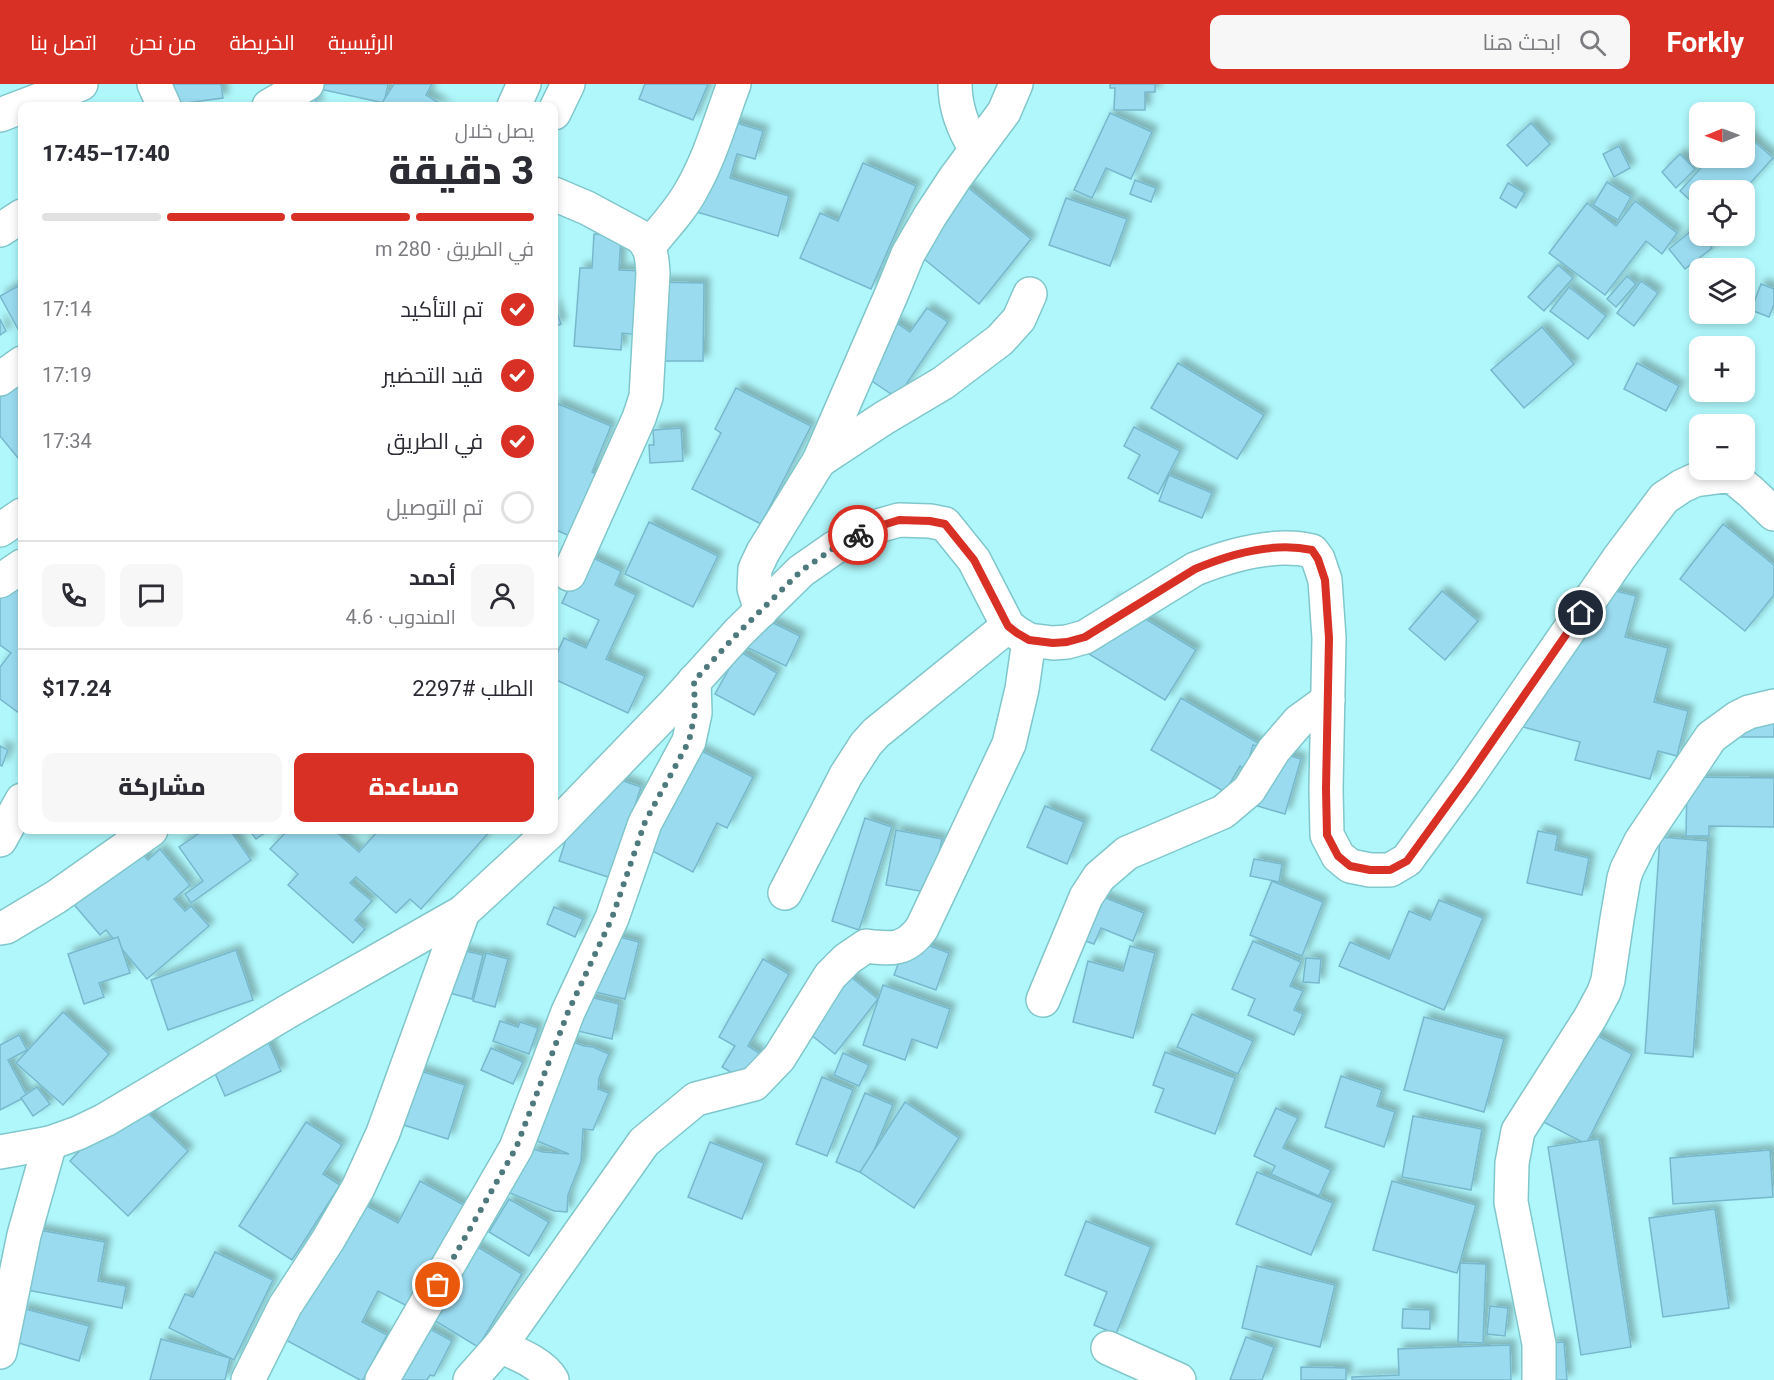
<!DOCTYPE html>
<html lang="ar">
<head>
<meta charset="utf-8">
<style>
	:root { --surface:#fff; --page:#f7f7f7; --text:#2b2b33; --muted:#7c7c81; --line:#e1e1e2; --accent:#d93025 }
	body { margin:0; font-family:Roboto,Cairo,sans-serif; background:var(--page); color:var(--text); direction:rtl; height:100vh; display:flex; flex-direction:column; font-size:22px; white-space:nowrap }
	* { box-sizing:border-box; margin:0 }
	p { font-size:20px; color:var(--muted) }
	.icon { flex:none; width:33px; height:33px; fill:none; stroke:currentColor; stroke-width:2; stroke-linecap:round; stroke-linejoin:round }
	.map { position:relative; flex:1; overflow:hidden; direction:ltr }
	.drawer { position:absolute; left:18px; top:18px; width:540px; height:732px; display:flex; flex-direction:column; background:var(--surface); border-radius:12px; box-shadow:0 3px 9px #0003; direction:rtl }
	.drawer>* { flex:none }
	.needle { width:39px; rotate:269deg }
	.controls { position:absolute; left:1689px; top:18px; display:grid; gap:12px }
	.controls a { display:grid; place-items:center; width:66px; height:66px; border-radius:12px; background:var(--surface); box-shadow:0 3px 9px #0003; font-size:30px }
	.pin { position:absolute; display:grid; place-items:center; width:51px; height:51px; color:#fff; margin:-26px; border:3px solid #fff; border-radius:50%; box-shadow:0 2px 6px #0007 }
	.courier { position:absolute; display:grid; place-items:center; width:60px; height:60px; margin:-30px; border:4px solid #d93025; border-radius:50%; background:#fff; color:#222; box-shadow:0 2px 8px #0007 }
	.overview em { font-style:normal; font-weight:800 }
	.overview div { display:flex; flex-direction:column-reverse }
	.overview { display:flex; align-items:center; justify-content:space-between; height:102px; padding:0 24px }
	h1 { font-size:39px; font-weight:800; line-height:45px }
	.bar { display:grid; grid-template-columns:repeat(4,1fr); gap:9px 6px; align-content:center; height:72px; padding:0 24px }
	.bar i { height:8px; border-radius:4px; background:var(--line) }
	.bar .active { background:var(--accent) }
	.bar p { grid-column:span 4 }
	.line { display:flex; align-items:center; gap:15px; padding:0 24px; border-top:2px solid var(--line) }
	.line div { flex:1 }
	.round { display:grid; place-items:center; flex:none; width:63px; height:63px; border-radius:12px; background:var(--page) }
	ol { padding:0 24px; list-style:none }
	li { display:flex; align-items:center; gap:18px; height:66px }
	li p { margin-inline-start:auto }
	li .icon { padding:6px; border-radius:50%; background:var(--accent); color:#fff; stroke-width:4 }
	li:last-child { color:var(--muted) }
	li i { width:33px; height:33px; border:3px solid var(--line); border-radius:50% }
	.primary-button { display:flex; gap:12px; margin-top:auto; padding:12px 24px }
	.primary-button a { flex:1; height:69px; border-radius:12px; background:var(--accent); color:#fff; font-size:24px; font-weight:800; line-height:69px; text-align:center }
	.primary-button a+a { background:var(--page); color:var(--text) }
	header { display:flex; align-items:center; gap:36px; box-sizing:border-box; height:84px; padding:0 30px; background:var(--accent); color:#fff }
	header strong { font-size:28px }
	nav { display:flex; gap:33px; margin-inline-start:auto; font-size:21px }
	.search { width:420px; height:54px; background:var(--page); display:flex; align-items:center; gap:15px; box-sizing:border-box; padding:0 21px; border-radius:12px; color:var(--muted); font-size:22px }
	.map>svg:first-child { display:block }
</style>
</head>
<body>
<header>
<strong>Forkly</strong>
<div class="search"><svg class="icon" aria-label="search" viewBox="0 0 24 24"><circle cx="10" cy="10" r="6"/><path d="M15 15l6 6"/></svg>ابحث هنا</div>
<nav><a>الرئيسية</a><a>الخريطة</a><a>من نحن</a><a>اتصل بنا</a></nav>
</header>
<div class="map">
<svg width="1774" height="1296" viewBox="0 0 1774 1296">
	<defs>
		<filter id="shadow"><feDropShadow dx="5.5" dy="-5.5" stdDeviation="3" flood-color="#0004"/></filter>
	</defs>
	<rect width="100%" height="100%" fill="#aff7fb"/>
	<g fill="#9adbf0" stroke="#78b8cc" stroke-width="1.5" filter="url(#shadow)">
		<polygon points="161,0 221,0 223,14 164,22"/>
		<polygon points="316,0 388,0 384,19 315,4"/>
		<polygon points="394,0 432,0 426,11 444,22 380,22"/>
		<polygon points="645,0 708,0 693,36 639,15"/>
		<polygon points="1110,0 1155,0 1155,8 1145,8 1145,26 1114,26 1115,4 1110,4"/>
		<polygon points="313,8 318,22 287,22"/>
		<polygon points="1110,29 1152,48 1131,95 1106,84 1092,114 1074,106"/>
		<polygon points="717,33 763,47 755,75 737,70 730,94 789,112 778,152 690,126"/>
		<polygon points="1531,39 1550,60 1527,82 1507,61"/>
		<polygon points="1744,48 1773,74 1744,106 1700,106 1700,125 1680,107 1710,74 1744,74"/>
		<polygon points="1619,62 1630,84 1614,93 1603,70"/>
		<polygon points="1680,70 1695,85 1676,104 1662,88"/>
		<polygon points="863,79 916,102 871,205 800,174 820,129 838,137"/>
		<polygon points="953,91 1031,155 979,220 901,156"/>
		<polygon points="1135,96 1156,104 1151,118 1130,110"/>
		<polygon points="1607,98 1631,113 1618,136 1593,121"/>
		<polygon points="1508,99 1525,109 1516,124 1500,114"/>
		<polygon points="1066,114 1127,135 1110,182 1049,161"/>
		<polygon points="1635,117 1677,149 1662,170 1646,157 1605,211 1549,169 1587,119 1616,142"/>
		<polygon points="1696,143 1700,148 1700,152 1703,152 1712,164 1685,185 1669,165"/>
		<polygon points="594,150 621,152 619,186 644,187 639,251 622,249 621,266 574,262 580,184 592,184"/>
		<polygon points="1558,181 1573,194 1544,227 1528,213"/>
		<polygon points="1627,192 1636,200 1616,223 1607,215"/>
		<polygon points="1641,197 1658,209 1634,242 1617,229"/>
		<polygon points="649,198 704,199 703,277 649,277"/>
		<polygon points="22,200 22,242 18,245 0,212"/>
		<polygon points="1761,200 1774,205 1774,220 1769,233 1751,226"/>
		<polygon points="1569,203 1606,232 1588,255 1550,227"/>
		<polygon points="554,220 561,240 554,243"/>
		<polygon points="927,224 948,238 897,314 857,287 892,236 910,248"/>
		<polygon points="0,235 6,247 0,251"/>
		<polygon points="1542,243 1574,280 1524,324 1491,286"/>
		<polygon points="22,269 22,370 18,374 0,352 0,287"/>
		<polygon points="1178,279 1264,331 1237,375 1151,324"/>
		<polygon points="1637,279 1679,302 1666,327 1624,305"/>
		<polygon points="736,304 811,342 761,440 692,405 721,349 715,345"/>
		<polygon points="556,319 611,342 592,388 599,391 574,454 554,445 554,324"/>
		<polygon points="1134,343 1180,367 1158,410 1128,394 1140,371 1124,362"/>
		<polygon points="681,344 683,377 650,379 649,361 654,361 653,346"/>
		<polygon points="1169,391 1212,409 1202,434 1159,417"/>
		<polygon points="649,438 718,472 693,523 625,490"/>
		<polygon points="1723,440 1774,481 1774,511 1745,547 1680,495"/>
		<polygon points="585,470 621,487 615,501 636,511 606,575 645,592 628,629 554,595 554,576 564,554 586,564 599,536 562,519"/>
		<polygon points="1,489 22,505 22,625 19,629 0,615 0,583 11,569 0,561 0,490"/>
		<polygon points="1604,504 1636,512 1625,553 1668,564 1654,618 1688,627 1677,672 1658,667 1650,695 1575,676 1580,658 1523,643 1534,599 1567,531 1596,538"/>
		<polygon points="1442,507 1478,537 1445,576 1409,545"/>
		<polygon points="1115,516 1196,566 1165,616 1084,567"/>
		<polygon points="757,531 800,552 786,582 742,561"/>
		<polygon points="739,567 777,589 754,631 715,610"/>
		<polygon points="1181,614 1260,660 1245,686 1240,682 1225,708 1151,666"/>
		<polygon points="1774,631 1774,653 1730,653"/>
		<polygon points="690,661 753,693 727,744 717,739 693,788 639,760"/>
		<polygon points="1253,661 1301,675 1285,730 1237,716"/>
		<polygon points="0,662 8,666 2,682 0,681"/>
		<polygon points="589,685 641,703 611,794 559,777"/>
		<polygon points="1687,693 1774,694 1774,743 1709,742 1709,752 1686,752"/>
		<polygon points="1045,722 1084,738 1067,780 1027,763"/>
		<polygon points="865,734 892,743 859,846 832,837"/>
		<polygon points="204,746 230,746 251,776 191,819 185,810 203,797 179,763"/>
		<polygon points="249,746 269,746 256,755"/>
		<polygon points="288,746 334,746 359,768 379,746 491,746 421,825 410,815 396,829 356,793 350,799 372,817 355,836 365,845 353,859 288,801 298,790 270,765"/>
		<polygon points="896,746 942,755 931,809 886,801"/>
		<polygon points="1538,747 1558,751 1555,766 1589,774 1582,811 1527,799"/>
		<polygon points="1660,753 1708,757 1693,973 1645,969"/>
		<polygon points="135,761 148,776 160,765 190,801 174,815 185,827 191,822 209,842 147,895 106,846 100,851 71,817"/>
		<polygon points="1254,775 1282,780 1279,798 1250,792"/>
		<polygon points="1272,797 1323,818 1302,872 1250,851"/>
		<polygon points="1088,807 1144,829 1133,857 1101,844 1094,860 1071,852"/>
		<polygon points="1439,816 1483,834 1444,926 1339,882 1350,858 1389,875 1409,827 1430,836"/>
		<polygon points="554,823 583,835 575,853 547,840"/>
		<polygon points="604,849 639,858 625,915 591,907"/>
		<polygon points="118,853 130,889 99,899 104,913 84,920 68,870"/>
		<polygon points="908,854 949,869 936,906 894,891"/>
		<polygon points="1253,857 1301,878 1290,902 1303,907 1294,926 1303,930 1294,951 1248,931 1255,915 1232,905"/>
		<polygon points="1130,862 1155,869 1133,954 1073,938 1088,877 1123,887"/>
		<polygon points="452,864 483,871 472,915 442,907"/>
		<polygon points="236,866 253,916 168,946 151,896"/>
		<polygon points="486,869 508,875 495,923 473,917"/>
		<polygon points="1306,874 1321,875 1319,899 1303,898"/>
		<polygon points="763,875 789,890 748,962 761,970 746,997 722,983 735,962 719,953"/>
		<polygon points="840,884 878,915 835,970 796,939"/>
		<polygon points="883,901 950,925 937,964 912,955 905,976 863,961"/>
		<polygon points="569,908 619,920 612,955 561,943"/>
		<polygon points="63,928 109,970 63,1021 16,979"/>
		<polygon points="1192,930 1253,957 1238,990 1177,963"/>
		<polygon points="1424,933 1504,955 1484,1028 1404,1006"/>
		<polygon points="500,937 518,943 520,938 538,944 529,970 493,957"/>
		<polygon points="1574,939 1632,970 1586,1060 1528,1030"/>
		<polygon points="19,951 27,966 8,976 27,1012 0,1026 0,961"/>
		<polygon points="266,953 281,987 225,1012 210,978"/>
		<polygon points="565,955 584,962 593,963 609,970 599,994 598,1005 609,1009 593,1046 583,1045 581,1078 568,1111 567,1128 554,1127 505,1107 533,1065 543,1068 569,1070 525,1052"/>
		<polygon points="491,964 523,978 513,1000 481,986"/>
		<polygon points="1165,968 1235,994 1215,1050 1155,1028 1164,1005 1153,1001"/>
		<polygon points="843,969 869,981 859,1002 834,991"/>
		<polygon points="411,984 465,1001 448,1055 394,1038"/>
		<polygon points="1341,992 1382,1006 1377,1022 1395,1028 1384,1063 1325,1043"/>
		<polygon points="822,993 853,1006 827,1072 796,1060"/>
		<polygon points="37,1003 50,1020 33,1032 21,1014"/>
		<polygon points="865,1009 893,1021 864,1090 836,1078"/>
		<polygon points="133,1015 188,1067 128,1132 70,1077 112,1032"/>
		<polygon points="905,1018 959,1054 914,1124 860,1088"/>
		<polygon points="1276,1024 1298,1034 1283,1064 1331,1086 1319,1112 1271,1090 1275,1082 1254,1072"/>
		<polygon points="1413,1032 1482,1045 1471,1106 1402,1093"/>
		<polygon points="306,1038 342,1061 323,1090 340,1101 292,1176 239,1142"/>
		<polygon points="1599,1055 1631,1263 1581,1271 1548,1063"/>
		<polygon points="710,1058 764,1079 742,1135 688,1113"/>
		<polygon points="1770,1066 1773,1113 1673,1120 1670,1074"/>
		<polygon points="1257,1088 1333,1119 1311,1171 1236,1140"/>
		<polygon points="420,1097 473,1126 419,1228 378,1207 362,1238 387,1251 363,1296 360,1296 284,1255 354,1115 398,1139"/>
		<polygon points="1392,1097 1476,1121 1457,1189 1373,1166"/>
		<polygon points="509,1115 549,1138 529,1172 489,1148"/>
		<polygon points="1715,1125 1729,1224 1663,1233 1649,1134"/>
		<polygon points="1086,1137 1151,1163 1116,1250 1094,1241 1107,1208 1065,1191"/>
		<polygon points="22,1143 105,1158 98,1197 126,1202 122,1224 11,1203"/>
		<polygon points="468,1157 522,1190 478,1263 424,1230"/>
		<polygon points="215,1168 273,1196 234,1276 169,1244 185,1210 193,1213"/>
		<polygon points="1460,1179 1486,1180 1483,1259 1458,1258"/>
		<polygon points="1257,1182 1335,1201 1320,1263 1242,1244"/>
		<polygon points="1490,1222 1508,1224 1505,1252 1487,1250"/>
		<polygon points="22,1224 89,1242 79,1277 12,1257"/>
		<polygon points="1403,1225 1430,1226 1430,1245 1402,1244"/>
		<polygon points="414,1236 452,1257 434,1292 430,1291 427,1296 389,1296"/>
		<polygon points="1246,1253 1274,1263 1262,1296 1230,1296"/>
		<polygon points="161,1255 230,1274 225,1296 150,1296"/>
		<polygon points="1564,1258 1567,1296 1553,1296 1550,1259"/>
		<polygon points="1510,1261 1511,1296 1352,1296 1352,1293 1399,1291 1398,1265"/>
		<polygon points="1301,1283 1346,1284 1346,1296 1301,1296"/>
	</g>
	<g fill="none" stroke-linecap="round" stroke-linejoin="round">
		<defs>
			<g id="street">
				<polyline points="154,0 164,22"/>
				<path d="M955,0C955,25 963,45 976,65"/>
				<polyline points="269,22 307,0"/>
				<polyline points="0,31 81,0"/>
				<path d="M554,110L587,124L641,153C652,164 652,175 653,189L646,313L639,334L569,490"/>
				<polyline points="0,146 22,132"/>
				<path d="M649,162C664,143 682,125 693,103C711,71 721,34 734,0"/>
				<polyline points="0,295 22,279"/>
				<polyline points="819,377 884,334 943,299 1000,256 1019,235 1030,210"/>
				<polyline points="761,527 754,504 755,485 763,468 819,377 892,209 908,170 930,132 955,94 1004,28 1016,0"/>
				<path d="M554,744L672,622L738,549L801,487L834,464L867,445L899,436L930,437L945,440L974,476L1008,542L1017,549L1029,556L1053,559L1067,558L1085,553L1195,485C1230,471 1274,458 1312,467L1318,475L1325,496L1329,554L1326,705L1327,751L1338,772L1350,782L1370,786H1390L1407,776L1467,694L1619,474L1664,414L1682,402L1695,396L1725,392L1734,394L1751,408L1774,430"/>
				<polyline points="0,756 22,716"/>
				<polyline points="785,809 846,691 866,660 876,649 1008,542"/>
				<polyline points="0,844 6,843 56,813 151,746"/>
				<polyline points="1043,916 1086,813 1099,793 1127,769 1223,728 1249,706 1274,666 1299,637 1328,616"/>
				<polyline points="0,1068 50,1059 78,1049 105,1036 292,925 463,828 552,746"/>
				<path d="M500,1262C517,1270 542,1279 552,1296"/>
				<polyline points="1108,1264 1179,1296"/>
				<polyline points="0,1268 24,1151 50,1059"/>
				<polyline points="248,1296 285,1222 328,1156 358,1104 383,1049 463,828"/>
				<polyline points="382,1296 516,1064 568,928 612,834 645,739 689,657 695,629 694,597"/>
				<path d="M470,1296L500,1262L644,1058L696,1015L754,1000L779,974L830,892L847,875L866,862C891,865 906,867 922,844L1009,660L1022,605L1029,556"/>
				<polyline points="1539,1296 1539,1260 1511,1118 1512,1079 1518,1047 1590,934 1604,908 1608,896 1617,835 1624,794 1627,785 1641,757 1711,653 1737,634 1749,628 1774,622"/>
			</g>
			<g id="secondary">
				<polyline points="514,22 524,0"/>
				<polyline points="554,29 568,0"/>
				<polyline points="0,446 22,431"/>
				<polyline points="0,497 22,482"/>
			</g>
		</defs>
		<use href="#street" stroke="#80c7cb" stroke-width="36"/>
		<use href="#secondary" stroke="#80c7cb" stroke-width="36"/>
		<use href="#street" stroke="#fff" stroke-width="33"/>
		<use href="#secondary" stroke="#fff" stroke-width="33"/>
	</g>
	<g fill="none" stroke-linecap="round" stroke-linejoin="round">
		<polyline stroke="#4e7a7d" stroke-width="6" stroke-dasharray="0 10.8" points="438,1201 516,1064 568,928 612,834 645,738 689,657 695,629 694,597 738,549 801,487 834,464 858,451"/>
		<path stroke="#d93025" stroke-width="8" d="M858,451L867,446L899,436L930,437L945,440L974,476L1008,542L1017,549L1029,556L1053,559L1067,558L1085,553L1195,485C1230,470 1274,458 1312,466L1318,475L1325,496L1329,554L1326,705L1327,751L1338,772L1350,782L1370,786H1390L1407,777L1467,694L1581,529"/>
	</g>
</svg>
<div class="controls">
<a><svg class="needle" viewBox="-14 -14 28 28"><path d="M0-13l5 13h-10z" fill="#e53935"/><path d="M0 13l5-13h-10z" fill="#7c7c81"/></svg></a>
<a><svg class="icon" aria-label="locate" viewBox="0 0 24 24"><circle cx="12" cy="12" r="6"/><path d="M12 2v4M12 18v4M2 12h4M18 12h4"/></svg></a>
<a><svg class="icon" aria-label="layers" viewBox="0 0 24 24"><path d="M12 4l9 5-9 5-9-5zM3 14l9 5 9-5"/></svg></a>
<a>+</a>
<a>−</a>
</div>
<div class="pin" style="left:438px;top:1201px;background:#ea580c"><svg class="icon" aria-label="bag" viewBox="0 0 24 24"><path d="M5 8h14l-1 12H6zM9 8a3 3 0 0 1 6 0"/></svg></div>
<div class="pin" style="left:1581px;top:529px;background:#1f2937"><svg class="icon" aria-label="home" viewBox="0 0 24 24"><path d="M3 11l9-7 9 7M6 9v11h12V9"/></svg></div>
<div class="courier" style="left:858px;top:451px"><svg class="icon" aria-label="bike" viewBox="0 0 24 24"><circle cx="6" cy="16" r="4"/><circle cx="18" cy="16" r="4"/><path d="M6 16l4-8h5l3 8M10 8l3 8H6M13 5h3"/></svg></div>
<section class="drawer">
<div class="overview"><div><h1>3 دقيقة</h1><p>يصل خلال</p></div><em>17:40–17:45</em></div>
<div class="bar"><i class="active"></i><i class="active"></i><i class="active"></i><i></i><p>في الطريق · 280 m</p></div>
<ol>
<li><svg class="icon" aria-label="check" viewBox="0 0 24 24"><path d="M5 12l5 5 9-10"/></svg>تم التأكيد<p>17:14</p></li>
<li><svg class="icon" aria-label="check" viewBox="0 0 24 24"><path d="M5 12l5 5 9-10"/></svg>قيد التحضير<p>17:19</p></li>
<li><svg class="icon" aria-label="check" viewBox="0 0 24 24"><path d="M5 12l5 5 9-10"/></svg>في الطريق<p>17:34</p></li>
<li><i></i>تم التوصيل</li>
</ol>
<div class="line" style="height:108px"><a class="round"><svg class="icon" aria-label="person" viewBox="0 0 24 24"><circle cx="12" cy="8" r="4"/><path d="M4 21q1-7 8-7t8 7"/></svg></a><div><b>أحمد</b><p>المندوب · 4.6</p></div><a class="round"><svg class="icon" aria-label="chat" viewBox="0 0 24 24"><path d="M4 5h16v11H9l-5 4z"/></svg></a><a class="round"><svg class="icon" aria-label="phone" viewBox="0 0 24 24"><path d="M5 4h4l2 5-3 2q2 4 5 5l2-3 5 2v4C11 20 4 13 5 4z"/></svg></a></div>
<div class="line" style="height:78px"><div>الطلب #2297</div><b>$17.24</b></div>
<div class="primary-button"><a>مساعدة</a><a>مشاركة</a></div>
</section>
</div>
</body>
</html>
